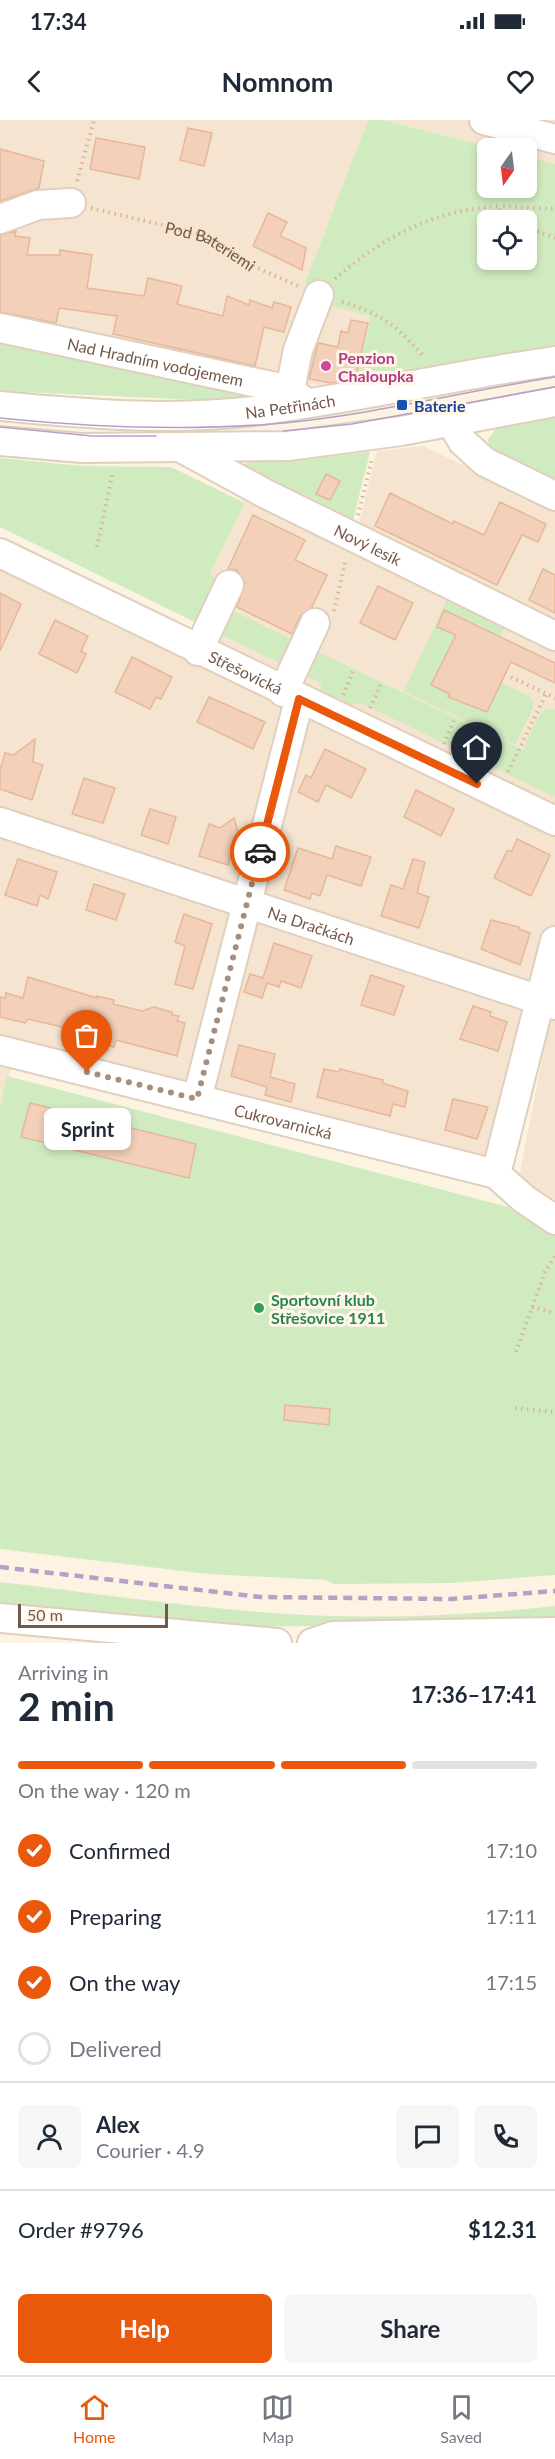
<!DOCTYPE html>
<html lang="en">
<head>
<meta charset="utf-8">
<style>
	:root { --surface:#fff; --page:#f6f6f7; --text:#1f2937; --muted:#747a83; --line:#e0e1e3; --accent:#ea580c }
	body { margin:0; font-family:Lato,sans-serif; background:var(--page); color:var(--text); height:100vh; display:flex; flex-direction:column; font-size:22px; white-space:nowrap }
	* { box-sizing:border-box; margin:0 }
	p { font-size:20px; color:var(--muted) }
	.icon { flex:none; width:33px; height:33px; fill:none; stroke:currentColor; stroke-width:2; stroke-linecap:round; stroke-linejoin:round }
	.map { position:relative; height:1523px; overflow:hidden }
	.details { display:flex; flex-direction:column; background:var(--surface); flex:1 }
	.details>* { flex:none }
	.needle { width:39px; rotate:194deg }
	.tools { position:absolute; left:477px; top:18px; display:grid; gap:12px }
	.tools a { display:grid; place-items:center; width:60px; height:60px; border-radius:9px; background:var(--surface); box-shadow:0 3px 9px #0003; font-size:30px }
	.scale { position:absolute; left:18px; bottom:15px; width:150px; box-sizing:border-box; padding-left:6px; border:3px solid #755848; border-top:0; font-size:16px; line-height:21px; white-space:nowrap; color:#755848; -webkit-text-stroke:4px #fff6e9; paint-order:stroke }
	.pin { position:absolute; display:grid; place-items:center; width:51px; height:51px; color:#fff; margin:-62px -26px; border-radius:50% 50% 50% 0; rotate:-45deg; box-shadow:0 0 6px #0007 }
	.pin .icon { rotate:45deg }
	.courier { position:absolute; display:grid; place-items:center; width:60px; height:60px; margin:-30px; border:4px solid #ea580c; border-radius:50%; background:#fff; color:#222; box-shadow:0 2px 8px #0007 }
	.bubble { position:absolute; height:42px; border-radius:9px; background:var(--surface); box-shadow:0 3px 9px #0003; font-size:20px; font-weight:700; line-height:42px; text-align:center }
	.head em { font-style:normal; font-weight:700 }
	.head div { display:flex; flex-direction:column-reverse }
	.head { display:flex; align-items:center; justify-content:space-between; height:102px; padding:0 18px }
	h1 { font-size:39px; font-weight:700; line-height:45px }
	.bar { display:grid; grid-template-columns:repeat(4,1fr); gap:9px 6px; align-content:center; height:72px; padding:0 18px }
	.bar i { height:8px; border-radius:4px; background:var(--line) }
	.bar .on { background:var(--accent) }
	.bar p { grid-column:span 4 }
	.line { display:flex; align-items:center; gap:15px; padding:0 18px; border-top:2px solid var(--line) }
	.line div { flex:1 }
	.round { display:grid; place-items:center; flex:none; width:63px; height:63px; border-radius:9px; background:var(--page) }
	ol { padding:0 18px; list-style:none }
	li { display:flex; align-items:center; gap:18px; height:66px }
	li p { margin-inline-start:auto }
	li .icon { padding:6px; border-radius:50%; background:var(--accent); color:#fff; stroke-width:4 }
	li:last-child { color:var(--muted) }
	li i { width:33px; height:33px; border:3px solid var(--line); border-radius:50% }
	.primary-button { display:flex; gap:12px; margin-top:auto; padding:12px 18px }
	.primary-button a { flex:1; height:69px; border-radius:9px; background:var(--accent); color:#fff; font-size:24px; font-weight:700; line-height:69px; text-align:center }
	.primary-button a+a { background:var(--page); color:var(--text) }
	.status { display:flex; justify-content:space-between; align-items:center; height:42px; padding:0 30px; background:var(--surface); direction:ltr }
	.status svg { height:16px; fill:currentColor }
	header { display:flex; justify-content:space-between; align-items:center; height:78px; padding:0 18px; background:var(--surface); font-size:27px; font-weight:700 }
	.tabs { display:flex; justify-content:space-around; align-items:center; height:84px; border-top:2px solid var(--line); background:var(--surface); font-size:16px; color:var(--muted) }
	.tabs a { display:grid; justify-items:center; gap:3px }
	.tabs .on { color:var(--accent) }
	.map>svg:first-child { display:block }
</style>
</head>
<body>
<div class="status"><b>17:34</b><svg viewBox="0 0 49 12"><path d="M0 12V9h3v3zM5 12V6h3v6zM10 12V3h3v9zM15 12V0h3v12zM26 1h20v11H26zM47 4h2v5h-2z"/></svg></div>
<header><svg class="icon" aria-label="back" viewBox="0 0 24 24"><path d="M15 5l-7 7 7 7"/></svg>Nomnom<svg class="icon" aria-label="heart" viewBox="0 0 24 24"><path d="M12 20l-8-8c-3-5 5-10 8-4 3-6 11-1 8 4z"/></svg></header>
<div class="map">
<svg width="555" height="1523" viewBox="0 0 555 1523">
	<rect width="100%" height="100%" fill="#fdf3e2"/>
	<g fill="#f5e4d0">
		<polygon points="0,0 368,0 305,163 325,184 371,196 355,267 297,264 0,198"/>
		<polygon points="383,0 555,0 555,44 527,37 526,28 494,28"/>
		<polygon points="423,326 555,389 555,873 491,1042 18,925 0,988 0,448 189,539 210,454 248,376 353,427 377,331"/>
		<polygon points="551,893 555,894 555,1094 517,1067"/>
	</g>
	<g fill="#d1ebc0" fill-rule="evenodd">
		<path d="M368,0H383L494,28H488V68H526L527,37L555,44V235L355,267L371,196L325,184L305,163ZM488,100H526V140H488Z"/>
		<polygon points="0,218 257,275 243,282 0,271"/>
		<polygon points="555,296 555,368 490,337 488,319 497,307"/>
		<polygon points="370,332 352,405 243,353 246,343"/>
		<polygon points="0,338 83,346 171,347 245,383 210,454 223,464 214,482 542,639 523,629 540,594 546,589 555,589 555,677 361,583 347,586 319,571 322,564 0,407"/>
		<polygon points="447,480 504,508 493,530 476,521 482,507 444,491 437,507 456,515 446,536 449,538 441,545 431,565 450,574 449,577 486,592 497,571 498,561 529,576 533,582 533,589 515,625 404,571"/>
		<polygon points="7,956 516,1089 555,1110 555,1455 451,1463 334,1464 325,1460 208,1454 0,1429 0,988"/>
		<path d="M0,1462C86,1472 172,1485 259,1492C356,1500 458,1497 555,1486V1503L224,1507L0,1488Z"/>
	</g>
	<g fill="#f3d0b9" stroke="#e6b799" stroke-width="1.5">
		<polygon points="188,8 212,13 204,46 180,40"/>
		<polygon points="96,18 145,27 139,59 90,49"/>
		<polygon points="0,29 44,41 39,68 0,81"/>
		<polygon points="268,93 287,102 280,116 306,128 302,150 253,126"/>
		<polygon points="16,111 15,116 30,118 27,135 60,135 60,130 92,135 87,168 144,176 148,158 182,166 177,184 223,196 227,176 249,185 250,180 272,188 274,182 291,187 284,212 264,207 255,246 113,214 117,196 59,188 56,203 0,192 0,115"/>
		<polygon points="351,200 368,203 356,256 341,253 340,262 331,263 309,259 318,223 338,227 341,211 348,213"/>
		<polygon points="326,354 340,361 330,380 316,374"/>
		<polygon points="390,373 453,404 454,401 484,415 500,382 546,404 538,422 522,415 497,465 375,406"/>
		<polygon points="253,395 305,420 295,440 327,455 312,487 300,496 292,514 237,487 245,463 237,450 228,449"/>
		<polygon points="543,449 555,455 555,493 529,480"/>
		<polygon points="378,466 413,483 395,520 360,503"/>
		<polygon points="0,473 21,484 0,531"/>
		<polygon points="444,490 555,543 555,563 511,542 487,592 448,577 450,574 431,565 456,515 437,507"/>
		<polygon points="55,500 88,516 81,531 86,534 77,553 39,534"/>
		<polygon points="132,537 172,557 161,579 156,577 150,589 115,572"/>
		<polygon points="209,577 265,602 253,629 197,602"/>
		<polygon points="35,619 33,642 43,645 32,680 0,669 0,650 5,633 13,635"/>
		<polygon points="325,629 366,649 351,678 326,665 318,682 298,672 306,655 311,658"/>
		<polygon points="84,658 115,668 103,703 72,694"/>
		<polygon points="416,670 454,689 441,716 404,697"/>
		<polygon points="150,689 176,697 168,724 141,715"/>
		<polygon points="234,698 238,712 228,745 199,736 209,704 220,708"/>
		<polygon points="517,719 550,735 531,776 494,758 507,731 512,731"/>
		<polygon points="336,726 371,737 361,766 327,755 320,776 312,773 310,779 284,770 298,728 332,739"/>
		<polygon points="18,739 57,752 48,779 40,775 37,786 5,775"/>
		<polygon points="413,739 425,742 417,773 429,777 419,808 381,796 391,765 403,769"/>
		<polygon points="94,764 125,774 116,800 86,790"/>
		<polygon points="184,794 212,804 193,869 175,864 185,826 175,822"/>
		<polygon points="491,800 519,807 519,809 530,813 520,845 481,829"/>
		<polygon points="274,823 312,836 301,868 281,861 279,867 267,863 262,878 244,872 250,854 263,858"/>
		<polygon points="371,855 404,866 394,895 361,885"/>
		<polygon points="28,857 97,878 97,876 114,880 113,884 142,891 154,887 172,892 172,895 179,896 177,901 185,903 177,936 116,920 114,927 69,916 71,909 28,899 25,903 0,897 0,877 5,878 6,873 23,878"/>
		<polygon points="473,886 491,892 490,896 507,902 498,931 460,919"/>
		<polygon points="239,925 275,934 270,957 295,964 291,982 265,975 267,967 231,956"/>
		<polygon points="324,949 339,952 340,949 383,960 382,963 408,971 405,987 393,984 390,996 317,977"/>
		<polygon points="453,979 488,987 477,1019 445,1010"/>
		<polygon points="30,983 196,1024 189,1058 21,1017"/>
		<polygon points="285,1285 330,1289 329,1305 284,1300"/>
	</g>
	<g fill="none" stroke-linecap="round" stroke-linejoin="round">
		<defs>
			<g id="minor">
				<polyline points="484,0 555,19"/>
				<polyline points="0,99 38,85 71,83"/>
				<path id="s2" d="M0,208L290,270L306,283"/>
				<polyline points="290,270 298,230 319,175"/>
				<path id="s3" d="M0,286C84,294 171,301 254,291C355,279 454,255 555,241"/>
				<polyline points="451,302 463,322 485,342 555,376"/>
				<polyline points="0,321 82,328 288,326 401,311 555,282"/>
				<path id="s4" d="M185,330L264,373L555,516"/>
				<path id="s5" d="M0,433L555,701"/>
				<polyline points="198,531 229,465"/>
				<polyline points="283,572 315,503"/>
				<path id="s6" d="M0,702L555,885"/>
				<path id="s7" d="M0,930L496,1054L524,1079L555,1100"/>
				<polyline points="197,979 299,580"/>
				<polyline points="496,1054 555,821"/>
				<polyline points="0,1498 277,1523"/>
				<polyline points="312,1523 333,1516 555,1512"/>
			</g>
		</defs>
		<use href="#minor" stroke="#e1cfbe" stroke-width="32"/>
		<g stroke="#d8b49c" stroke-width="4" stroke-dasharray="1.5 4.5" stroke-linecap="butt">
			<polyline points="77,61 94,0"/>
			<path id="s1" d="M91,88L208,116L255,147L298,166"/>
			<polyline points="511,100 498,93 502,86 555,89"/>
			<polyline points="526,107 555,118"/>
			<path d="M335,159C384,116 435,89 502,86"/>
			<path d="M342,182C383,194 398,207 425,238"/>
			<polyline points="358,395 372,339"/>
			<polyline points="97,427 113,351"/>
			<polyline points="334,491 346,439"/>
			<polyline points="511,557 555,578"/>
			<polyline points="343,575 353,551"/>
			<polyline points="370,588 381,564"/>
			<polyline points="444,624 454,600"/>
			<polyline points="508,652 546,574"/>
			<polyline points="532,1187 555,1193"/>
			<polyline points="516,1232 545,1152 555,1136"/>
			<polyline points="515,1288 555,1292"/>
		</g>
		<use href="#minor" stroke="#fff" stroke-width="28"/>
		<g stroke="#b5a1c6" stroke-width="1.5">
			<path d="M0,298C90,307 182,311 272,304C368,296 461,272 555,257"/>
			<polyline points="0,307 92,316 156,316"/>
			<polyline points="284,311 352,304 555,267"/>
		</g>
		<polyline stroke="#b5a1c6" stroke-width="4.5" stroke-dasharray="9 6" stroke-linecap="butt" points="0,1447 260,1477 451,1479 555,1471"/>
	</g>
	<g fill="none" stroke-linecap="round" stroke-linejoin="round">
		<polyline stroke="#a58e7e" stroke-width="6" stroke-dasharray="0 10.8" points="87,952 197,979 260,732"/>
		<polyline stroke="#ea580c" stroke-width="8" points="260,732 299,579 477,664"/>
	</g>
	<circle fill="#d1479c" stroke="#fff6e9" stroke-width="2" cx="326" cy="246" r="6"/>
	<rect fill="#1a4fb4" stroke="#fff6e9" stroke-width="2" x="396" y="279" width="12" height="12" rx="3"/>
	<circle fill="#2e9e5b" stroke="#fff6e9" stroke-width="2" cx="259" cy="1188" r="6"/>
	<g text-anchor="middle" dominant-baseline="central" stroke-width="6" stroke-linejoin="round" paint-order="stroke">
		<g font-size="16" fill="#755848" stroke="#fff6e9">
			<text stroke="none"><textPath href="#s1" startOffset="126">Pod Bateriemi</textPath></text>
			<text stroke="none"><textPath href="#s2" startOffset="159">Nad Hradním vodojemem</textPath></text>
			<text stroke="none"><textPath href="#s3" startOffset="291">Na Petřinách</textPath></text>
			<text stroke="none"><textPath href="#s4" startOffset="206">Nový lesík</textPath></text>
			<text stroke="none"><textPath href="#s5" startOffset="273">Střešovická</textPath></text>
			<text stroke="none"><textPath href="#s6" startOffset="328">Na Dračkách</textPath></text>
			<text stroke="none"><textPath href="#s7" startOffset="292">Cukrovarnická</textPath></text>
		</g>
		<g font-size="16" font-weight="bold" fill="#b23c85" stroke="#fff6e9" text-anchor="start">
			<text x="338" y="237">Penzion<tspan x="338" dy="18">Chaloupka</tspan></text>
		</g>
		<g font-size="16" font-weight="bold" fill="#164399" stroke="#fff6e9" text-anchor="start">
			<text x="414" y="285">Baterie</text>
		</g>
		<g font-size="16" font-weight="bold" fill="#27864d" stroke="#fff6e9" text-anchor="start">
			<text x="271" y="1179">Sportovní klub<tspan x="271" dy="18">Střešovice 1911</tspan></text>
		</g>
	</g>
</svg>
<div class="tools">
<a><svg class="needle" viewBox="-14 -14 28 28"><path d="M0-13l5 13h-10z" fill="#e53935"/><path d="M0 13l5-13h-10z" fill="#747a83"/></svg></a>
<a><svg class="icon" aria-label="locate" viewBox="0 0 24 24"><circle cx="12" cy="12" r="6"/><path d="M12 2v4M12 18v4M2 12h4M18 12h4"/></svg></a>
</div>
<div class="scale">50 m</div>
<div class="pin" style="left:87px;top:952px;background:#ea580c"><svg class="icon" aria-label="bag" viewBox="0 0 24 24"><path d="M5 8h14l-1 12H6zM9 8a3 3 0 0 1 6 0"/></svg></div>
<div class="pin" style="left:477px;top:664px;background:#1f2937"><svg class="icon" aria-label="home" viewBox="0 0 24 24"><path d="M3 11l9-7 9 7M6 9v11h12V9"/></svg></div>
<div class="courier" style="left:260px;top:732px"><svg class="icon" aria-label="car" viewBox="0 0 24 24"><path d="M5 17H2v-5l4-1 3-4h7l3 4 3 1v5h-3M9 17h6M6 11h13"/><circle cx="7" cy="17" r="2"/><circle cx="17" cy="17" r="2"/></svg></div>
<div class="bubble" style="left:44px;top:988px;width:87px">Sprint</div>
</div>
<section class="details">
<div class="head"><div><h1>2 min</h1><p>Arriving in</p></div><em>17:36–17:41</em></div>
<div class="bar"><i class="on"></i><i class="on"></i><i class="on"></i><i></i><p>On the way · 120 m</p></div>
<ol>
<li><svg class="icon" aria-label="check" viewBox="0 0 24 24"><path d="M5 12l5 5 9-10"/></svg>Confirmed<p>17:10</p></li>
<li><svg class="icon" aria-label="check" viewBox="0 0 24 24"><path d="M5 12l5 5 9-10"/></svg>Preparing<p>17:11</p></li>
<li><svg class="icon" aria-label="check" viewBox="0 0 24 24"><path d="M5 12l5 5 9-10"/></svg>On the way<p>17:15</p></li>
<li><i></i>Delivered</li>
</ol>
<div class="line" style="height:108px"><a class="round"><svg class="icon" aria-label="person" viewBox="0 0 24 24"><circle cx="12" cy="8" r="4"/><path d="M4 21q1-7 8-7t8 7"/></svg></a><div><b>Alex</b><p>Courier · 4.9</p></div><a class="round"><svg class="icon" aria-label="chat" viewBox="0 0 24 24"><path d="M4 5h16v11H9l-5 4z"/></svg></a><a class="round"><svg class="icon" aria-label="phone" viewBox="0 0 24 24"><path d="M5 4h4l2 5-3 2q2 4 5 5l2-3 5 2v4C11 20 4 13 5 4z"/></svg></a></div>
<div class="line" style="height:78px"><div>Order #9796</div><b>$12.31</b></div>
<div class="primary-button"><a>Help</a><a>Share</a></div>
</section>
<nav class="tabs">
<a class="on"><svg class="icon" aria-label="home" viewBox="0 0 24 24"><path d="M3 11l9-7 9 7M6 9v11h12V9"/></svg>Home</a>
<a><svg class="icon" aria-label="map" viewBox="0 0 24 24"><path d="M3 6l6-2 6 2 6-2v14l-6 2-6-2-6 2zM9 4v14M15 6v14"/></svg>Map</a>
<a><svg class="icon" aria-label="saved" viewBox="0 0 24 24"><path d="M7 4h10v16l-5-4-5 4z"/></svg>Saved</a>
</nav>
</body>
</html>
